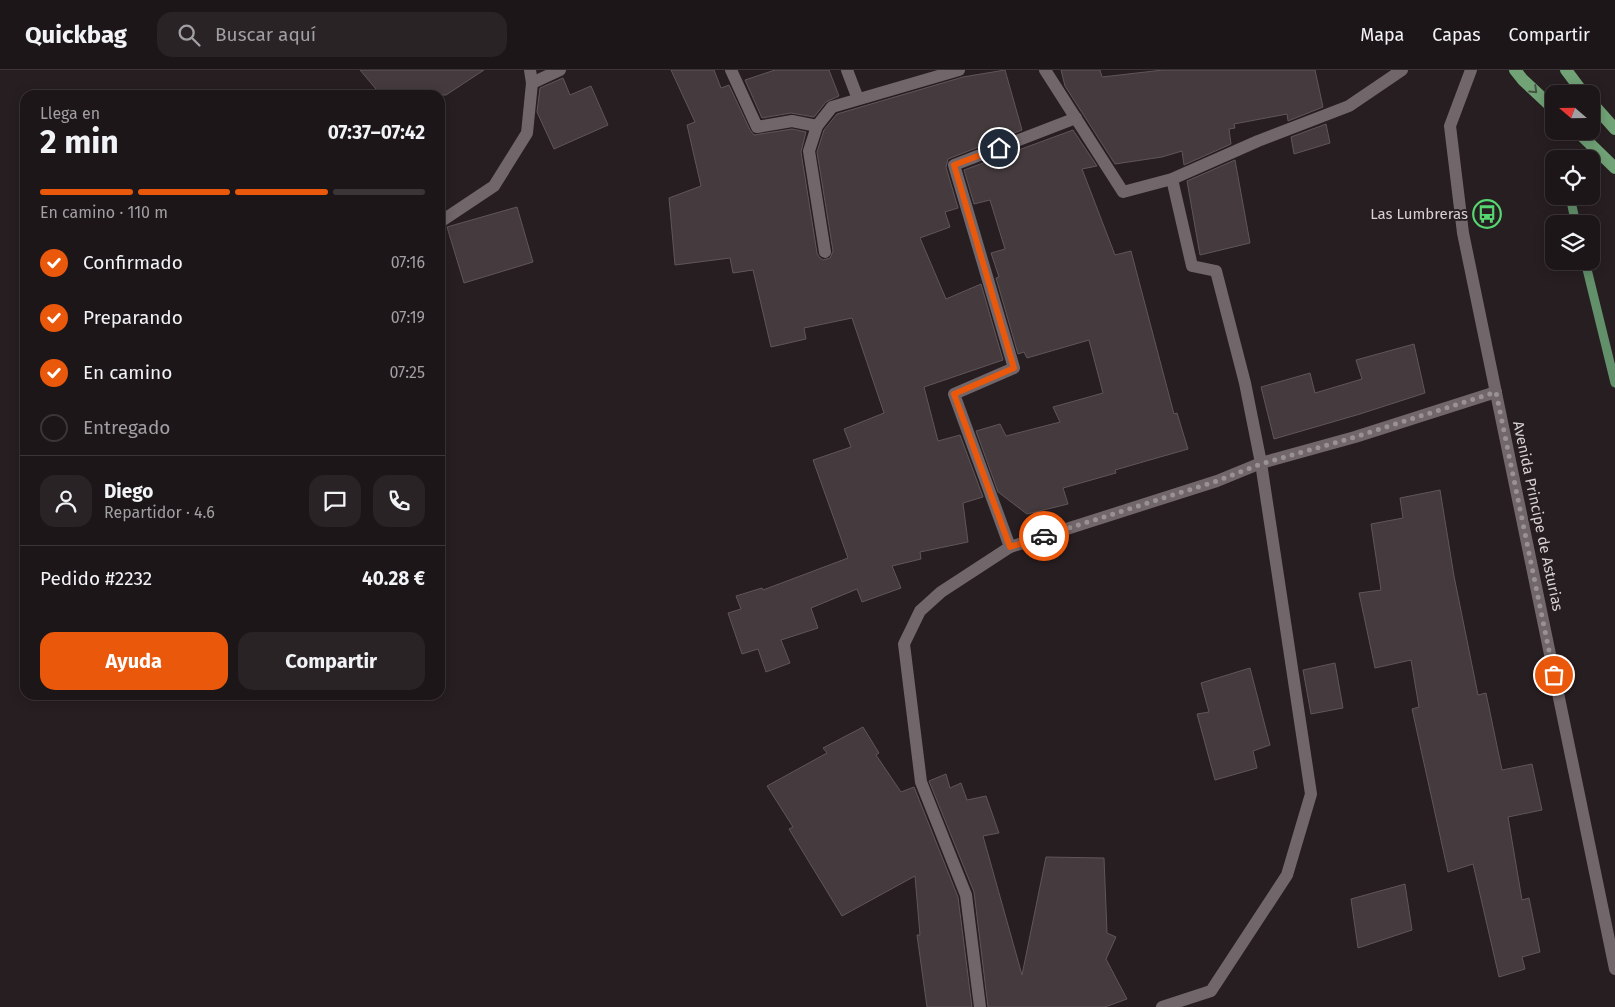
<!DOCTYPE html>
<html lang="es">
<head>
<meta charset="utf-8">
<style>
	:root { --surface:#1d1619; --page:#2a2326; --text:#f1f3f6; --muted:#a09fa2; --line:#3b3538; --accent:#ea580c }
	body { margin:0; font-family:"Fira Sans",sans-serif; background:var(--page); color:var(--text); height:100vh; display:flex; flex-direction:column; font-size:19px; white-space:nowrap }
	* { box-sizing:border-box; margin:0 }
	p { font-size:16px; color:var(--muted) }
	.icon { flex:none; width:28px; height:28px; fill:none; stroke:currentColor; stroke-width:2; stroke-linecap:round; stroke-linejoin:round }
	.map { position:relative; flex:1; overflow:hidden }
	.sheet { position:absolute; left:20px; top:20px; width:425px; height:610px; display:flex; flex-direction:column; background:var(--surface); border-radius:15px; box-shadow:0 2px 12px #0003,0 0 0 1px var(--line) }
	.sheet>* { flex:none }
	.needle { width:32px; rotate:290deg }
	.controls { position:absolute; left:1545px; top:15px; display:grid; gap:10px }
	.controls a { display:grid; place-items:center; width:55px; height:55px; border-radius:10px; background:var(--surface); box-shadow:0 2px 12px #0003,0 0 0 1px var(--line); font-size:25px }
	.pin { position:absolute; display:grid; place-items:center; width:42px; height:42px; color:#fff; margin:-21px; border:2px solid #fff; border-radius:50%; box-shadow:0 1px 5px #0007 }
	.courier { position:absolute; display:grid; place-items:center; width:50px; height:50px; margin:-25px; border:4px solid #ea580c; border-radius:50%; background:#fff; color:#222; box-shadow:0 1px 6px #0007 }
	.head em { font-style:normal; font-weight:700 }
	.head div { display:flex; flex-direction:column-reverse }
	.head { display:flex; align-items:center; justify-content:space-between; height:85px; padding:0 20px }
	h1 { font-size:32px; font-weight:700; line-height:38px }
	.bar { display:grid; grid-template-columns:repeat(4,1fr); gap:8px 5px; align-content:center; height:60px; padding:0 20px }
	.bar i { height:6px; border-radius:4px; background:var(--line) }
	.bar .selected { background:var(--accent) }
	.bar p { grid-column:span 4 }
	.line { display:flex; align-items:center; gap:12px; padding:0 20px; border-top:1px solid var(--line) }
	.line div { flex:1 }
	.round { display:grid; place-items:center; flex:none; width:52px; height:52px; border-radius:15px; background:var(--page) }
	ol { padding:0 20px; list-style:none }
	li { display:flex; align-items:center; gap:15px; height:55px }
	li p { margin-inline-start:auto }
	li .icon { padding:5px; border-radius:50%; background:var(--accent); color:#fff; stroke-width:4 }
	li:last-child { color:var(--muted) }
	li i { width:28px; height:28px; border:2px solid var(--line); border-radius:50% }
	.action { display:flex; gap:10px; margin-top:auto; padding:10px 20px }
	.action a { flex:1; height:58px; border-radius:15px; background:var(--accent); color:#fff; font-size:20px; font-weight:700; line-height:58px; text-align:center }
	.action a+a { background:var(--page); color:var(--text) }
	header { display:flex; align-items:center; gap:30px; box-sizing:border-box; height:70px; padding:0 25px; background:var(--surface); border-bottom:1px solid var(--line) }
	header strong { font-size:24px }
	nav { display:flex; gap:28px; margin-inline-start:auto; font-size:18px }
	.search { width:350px; height:45px; background:var(--page); display:flex; align-items:center; gap:12px; box-sizing:border-box; padding:0 18px; border-radius:15px; color:var(--muted); font-size:19px }
	.map>svg:first-child { display:block }
</style>
</head>
<body>
<header>
<strong>Quickbag</strong>
<div class="search"><svg class="icon" aria-label="search" viewBox="0 0 24 24"><circle cx="10" cy="10" r="6"/><path d="M15 15l6 6"/></svg>Buscar aquí</div>
<nav><a>Mapa</a><a>Capas</a><a>Compartir</a></nav>
</header>
<div class="map">
<svg width="1615" height="937" viewBox="0 0 1615 937">
	<rect width="100%" height="100%" fill="#271e21"/>
	<g fill="none" stroke-linecap="round" stroke-linejoin="round">
		<g stroke="#62906a" stroke-width="9">
			<polyline points="1572,136 1576,154"/>
			<polyline points="1585,191 1615,313"/>
		</g>
	</g>
	<g fill="#453b3e" stroke="#605659">
		<polygon points="360,0 484,0 446,25 381,25"/>
		<polygon points="671,0 714,0 721,18 729,15 750,60 754,65 792,59 806,62 801,82 817,183 819,187 823,190 830,188 833,181 817,82 824,60 837,44 963,7 1005,0 1022,60 948,89 946,97 958,138 945,142 950,157 920,168 946,229 981,214 1003,290 924,317 938,371 960,365 983,427 963,433 968,472 920,482 921,489 892,496 901,518 862,532 857,519 811,538 818,558 781,570 790,593 766,602 758,579 742,584 728,543 741,539 736,526 762,518 763,520 848,488 813,390 851,377 844,359 884,343 852,248 804,258 806,269 771,277 753,200 733,203 730,188 675,195 669,128 701,116 687,55 695,52"/>
		<polygon points="775,0 829,0 839,26 826,32 814,47 791,43 762,48 745,10"/>
		<polygon points="1061,0 1100,0 1102,7 1163,0 1315,0 1323,37 1288,51 1287,44 1234,54 1235,58 1229,59 1231,74 1184,95 1182,81 1162,87 1115,94 1065,16"/>
		<polygon points="563,8 570,25 591,16 608,55 554,79 537,42 540,18"/>
		<polygon points="1326,54 1330,73 1294,84 1291,67"/>
		<polygon points="1073,60 1097,96 1082,99 1115,185 1131,181 1174,344 1177,343 1188,379 1115,400 1116,403 1063,418 1068,434 1027,444 998,422 976,361 1000,354 1006,366 1060,352 1053,337 1103,323 1089,270 1027,288 1024,282 1018,284 996,208 999,207 991,183 1005,179 990,130 974,134 964,100"/>
		<polygon points="1235,90 1250,173 1200,185 1187,111"/>
		<polygon points="517,137 533,192 464,213 447,157"/>
		<polygon points="1414,274 1425,323 1360,344 1274,369 1261,317 1310,303 1315,323 1362,309 1356,290"/>
		<polygon points="1440,420 1454,506 1478,625 1486,623 1502,700 1532,694 1542,740 1508,747 1522,830 1529,828 1540,882 1522,887 1525,899 1499,907 1473,794 1448,802 1412,639 1419,637 1411,590 1375,598 1359,523 1381,520 1371,454 1403,448 1400,428"/>
		<polygon points="1335,593 1343,638 1311,644 1303,600"/>
		<polygon points="1250,598 1270,675 1253,681 1257,698 1215,710 1197,644 1209,642 1201,613"/>
		<polygon points="863,657 879,683 876,685 901,722 914,717 958,827 972,937 927,937 917,865 920,865 915,806 842,846 789,759 793,757 767,716 827,683 823,678"/>
		<polygon points="946,704 950,718 961,713 967,730 986,726 999,763 983,766 1022,905 1046,787 1104,788 1107,863 1116,867 1106,889 1127,929 1105,937 988,937 974,822 929,711"/>
		<polygon points="1405,814 1412,860 1358,878 1351,829"/>
	</g>
	<g fill="none" stroke-linecap="round" stroke-linejoin="round">
		<g stroke="#71666a" stroke-width="12">
			<polyline points="731,0 757,57 792,51 817,56"/>
			<polyline points="847,0 858,29"/>
			<polyline points="1045,0 1123,122 1172,109 1258,71 1349,36 1402,0"/>
			<polyline points="1471,0 1450,56 1463,163 1615,899"/>
			<polyline points="532,13 560,0"/>
			<polyline points="1076,48 954,95 1014,298 954,324 1010,477 1217,411 1261,393 1355,367 1496,322"/>
			<polyline points="440,152 494,116 527,63 532,13 530,0"/>
			<polyline points="825,182 809,81 817,56 832,37 959,0"/>
			<polyline points="980,937 966,825 921,712 904,574 920,541 941,522 1010,477"/>
			<polyline points="1162,937 1211,921 1287,805 1311,724 1261,393 1245,313 1216,201 1192,196 1172,109"/>
		</g>
		<g stroke="#71a377" stroke-width="12">
			<polyline points="1515,0 1523,10 1554,39"/>
			<polyline points="1566,0 1584,24"/>
			<polyline points="1591,32 1615,59"/>
			<polyline points="1577,61 1615,98"/>
		</g>
	</g>
	<defs><path id="oneway-chevron" d="M-2-3.5L2.5 0L-2 3.5" fill="none" stroke-width="1.6" stroke-linecap="round" stroke-linejoin="round" transform="scale(1.25)"/></defs>
	<use stroke="#455343" href="#oneway-chevron" transform="translate(1534 20) rotate(44)"/>
	<g fill="none" stroke-linecap="round" stroke-linejoin="round">
		<polyline stroke="#999295" stroke-width="5" stroke-dasharray="0 9" points="1044,466 1217,411 1261,394 1355,367 1496,322 1554,605"/>
		<polyline stroke="#ea580c" stroke-width="6" points="999,78 954,95 1014,298 954,324 1010,477 1044,466"/>
	</g>
	<defs>
		<symbol id="bus-ring" viewBox="-11 -11 22 22"><circle r="9.5" fill="#271e21" stroke="#56d671" stroke-width="1.5"/><path d="M-5-6H5V4H4V6H2V4H-2V6H-4V4H-5ZM-3.5-4V0h7V-4ZM-3.5 1.2v1.5H-2V1.2ZM2 1.2v1.5H3.5V1.2Z" fill="#56d671"/></symbol>
	</defs>
	<g fill-rule="evenodd">
		<use href="#bus-ring" x="1471" y="128" width="32" height="32"/>
	</g>
	<g text-anchor="middle" dominant-baseline="central" stroke-width="4" stroke-linejoin="round" paint-order="stroke">
		<g font-size="15" fill="#d7d1d3" stroke="#271e21" text-anchor="end">
			<text x="1468" y="144">Las Lumbreras</text>
		</g>
		<g font-size="15" fill="#d7d1d3" stroke="#271e21">
			<text transform="translate(1538 446) rotate(78)">Avenida Principe de Asturias</text>
		</g>
	</g>
</svg>
<div class="controls">
<a><svg class="needle" viewBox="-14 -14 28 28"><path d="M0-13l5 13h-10z" fill="#e53935"/><path d="M0 13l5-13h-10z" fill="#a09fa2"/></svg></a>
<a><svg class="icon" aria-label="locate" viewBox="0 0 24 24"><circle cx="12" cy="12" r="6"/><path d="M12 2v4M12 18v4M2 12h4M18 12h4"/></svg></a>
<a><svg class="icon" aria-label="layers" viewBox="0 0 24 24"><path d="M12 4l9 5-9 5-9-5zM3 14l9 5 9-5"/></svg></a>
</div>
<div class="pin" style="left:1554px;top:605px;background:#ea580c"><svg class="icon" aria-label="bag" viewBox="0 0 24 24"><path d="M5 8h14l-1 12H6zM9 8a3 3 0 0 1 6 0"/></svg></div>
<div class="pin" style="left:999px;top:78px;background:#1f2937"><svg class="icon" aria-label="home" viewBox="0 0 24 24"><path d="M3 11l9-7 9 7M6 9v11h12V9"/></svg></div>
<div class="courier" style="left:1044px;top:466px"><svg class="icon" aria-label="car" viewBox="0 0 24 24"><path d="M5 17H2v-5l4-1 3-4h7l3 4 3 1v5h-3M9 17h6M6 11h13"/><circle cx="7" cy="17" r="2"/><circle cx="17" cy="17" r="2"/></svg></div>
<section class="sheet">
<div class="head"><div><h1>2 min</h1><p>Llega en</p></div><em>07:37–07:42</em></div>
<div class="bar"><i class="selected"></i><i class="selected"></i><i class="selected"></i><i></i><p>En camino · 110 m</p></div>
<ol>
<li><svg class="icon" aria-label="check" viewBox="0 0 24 24"><path d="M5 12l5 5 9-10"/></svg>Confirmado<p>07:16</p></li>
<li><svg class="icon" aria-label="check" viewBox="0 0 24 24"><path d="M5 12l5 5 9-10"/></svg>Preparando<p>07:19</p></li>
<li><svg class="icon" aria-label="check" viewBox="0 0 24 24"><path d="M5 12l5 5 9-10"/></svg>En camino<p>07:25</p></li>
<li><i></i>Entregado</li>
</ol>
<div class="line" style="height:90px"><a class="round"><svg class="icon" aria-label="person" viewBox="0 0 24 24"><circle cx="12" cy="8" r="4"/><path d="M4 21q1-7 8-7t8 7"/></svg></a><div><b>Diego</b><p>Repartidor · 4.6</p></div><a class="round"><svg class="icon" aria-label="chat" viewBox="0 0 24 24"><path d="M4 5h16v11H9l-5 4z"/></svg></a><a class="round"><svg class="icon" aria-label="phone" viewBox="0 0 24 24"><path d="M5 4h4l2 5-3 2q2 4 5 5l2-3 5 2v4C11 20 4 13 5 4z"/></svg></a></div>
<div class="line" style="height:65px"><div>Pedido #2232</div><b>40.28 €</b></div>
<div class="action"><a>Ayuda</a><a>Compartir</a></div>
</section>
</div>
</body>
</html>
